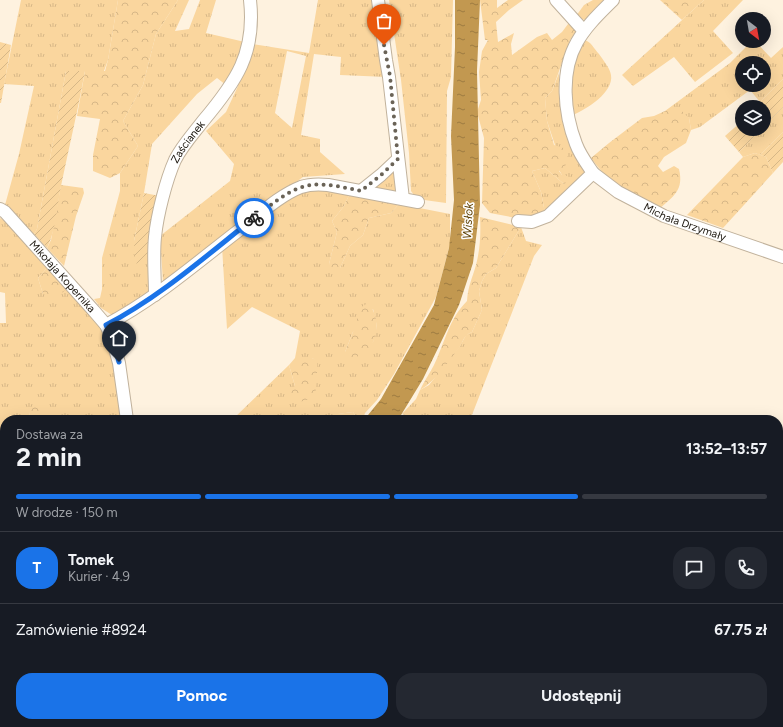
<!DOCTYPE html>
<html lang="pl">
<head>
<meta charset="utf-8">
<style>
	:root { --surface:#171b24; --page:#242831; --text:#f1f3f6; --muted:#9ea1a6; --line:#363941; --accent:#1a73e8 }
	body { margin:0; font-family:Figtree,sans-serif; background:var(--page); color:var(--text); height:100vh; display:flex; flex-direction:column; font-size:15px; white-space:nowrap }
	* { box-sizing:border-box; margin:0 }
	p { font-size:13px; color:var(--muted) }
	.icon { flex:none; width:22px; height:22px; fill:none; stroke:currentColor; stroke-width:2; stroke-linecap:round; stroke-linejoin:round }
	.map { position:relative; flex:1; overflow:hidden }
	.side { position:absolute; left:0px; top:415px; width:783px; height:312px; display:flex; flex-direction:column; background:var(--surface); border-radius:16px 16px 0 0; box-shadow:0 4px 16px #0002 }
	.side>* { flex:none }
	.needle { width:26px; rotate:149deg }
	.fabs { position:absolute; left:735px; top:12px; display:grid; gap:8px }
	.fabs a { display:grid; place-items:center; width:36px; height:36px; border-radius:50%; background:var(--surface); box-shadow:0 4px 16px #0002; font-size:20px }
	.pin { position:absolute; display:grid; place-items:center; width:34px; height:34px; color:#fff; margin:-41px -17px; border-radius:50% 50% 50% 0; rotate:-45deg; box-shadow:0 0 4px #0007 }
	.pin .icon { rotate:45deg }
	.courier { position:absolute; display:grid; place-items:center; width:40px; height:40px; margin:-20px; border:3px solid #1a73e8; border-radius:50%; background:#fff; color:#222; box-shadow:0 1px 5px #0007 }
	.head em { font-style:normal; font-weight:700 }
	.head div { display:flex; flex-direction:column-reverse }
	.head { display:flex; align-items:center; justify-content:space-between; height:68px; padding:0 16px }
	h1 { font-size:26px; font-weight:700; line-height:30px }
	.bar { display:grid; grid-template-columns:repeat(4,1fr); gap:6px 4px; align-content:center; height:48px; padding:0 16px }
	.bar i { height:5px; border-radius:3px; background:var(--line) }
	.bar .on { background:var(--accent) }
	.bar p { grid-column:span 4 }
	.line { display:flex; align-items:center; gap:10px; padding:0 16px; border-top:1px solid var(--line) }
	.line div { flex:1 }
	.round { display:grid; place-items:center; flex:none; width:42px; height:42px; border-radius:16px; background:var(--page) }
	.button { display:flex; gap:8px; margin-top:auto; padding:8px 16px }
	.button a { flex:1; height:46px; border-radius:16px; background:var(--accent); color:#fff; font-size:16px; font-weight:700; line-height:46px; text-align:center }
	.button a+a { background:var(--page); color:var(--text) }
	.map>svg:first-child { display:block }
</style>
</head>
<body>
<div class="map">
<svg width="783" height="727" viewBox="0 0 783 727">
	<defs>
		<pattern id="grass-tufts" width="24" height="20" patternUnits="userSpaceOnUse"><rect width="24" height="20" fill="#fad69e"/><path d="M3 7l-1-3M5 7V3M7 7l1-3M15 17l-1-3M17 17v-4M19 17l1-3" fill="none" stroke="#d6b787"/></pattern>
		<pattern id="forest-crowns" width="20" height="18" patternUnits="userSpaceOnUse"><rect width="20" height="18" fill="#fad69e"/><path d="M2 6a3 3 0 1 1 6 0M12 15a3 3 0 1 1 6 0" fill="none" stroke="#d6b787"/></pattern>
		<pattern id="garden-furrows" width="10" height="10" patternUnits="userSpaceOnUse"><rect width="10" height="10" fill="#fad69e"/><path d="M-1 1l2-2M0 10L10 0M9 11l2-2" fill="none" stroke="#d6b787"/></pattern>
		<pattern id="water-ripples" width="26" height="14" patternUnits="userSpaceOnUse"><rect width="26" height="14" fill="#c29850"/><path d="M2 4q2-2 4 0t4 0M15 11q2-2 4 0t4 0" fill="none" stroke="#9d7b41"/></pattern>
	</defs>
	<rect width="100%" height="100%" fill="#fef2df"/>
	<g fill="url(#grass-tufts)" fill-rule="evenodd">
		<polygon points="21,0 118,0 108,60 104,71 66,71 37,229 34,234 5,205 19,154 34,86 4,84"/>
		<polygon points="178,0 189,0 175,31 189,29 200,0 216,0 206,33 245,42 226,85 217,78 197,94 152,144 144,193 134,241 152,257 150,294 112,315 101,308 94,299 100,298 102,289 102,258 120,191 120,173 138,146 123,121 143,85 156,34"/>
		<path d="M318,0H375L387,77L340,75L341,57L314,54L301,135L320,139V152L345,174L303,177L163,282L160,236L230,181L234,164L206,131L226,112L238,86L237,84L252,44L309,53ZM287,51L306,56L292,128L275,113Z"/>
		<polygon points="389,0 453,0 451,77 447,91 446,203 417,199 411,191 409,153 401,80"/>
		<polygon points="704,0 743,0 713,31 733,53 695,82 674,57 633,86 622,75"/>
		<path d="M584,40C591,41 594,49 599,54C603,60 610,68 611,75C614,92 587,109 573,115C570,84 571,68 584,40Z"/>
		<path d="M752,41H755L771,58L783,47V79L760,102L750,90L700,127L691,130L689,118L665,111L730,63ZM742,63H764V85H742Z"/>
		<path d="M559,73C559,110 563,141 585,172L545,213L541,192L532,171L545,168L564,184L562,175L559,170L555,145L547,121L545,98L552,91Z"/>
		<polygon points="783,107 783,132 760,155 755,153 743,157 739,152 761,129 764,129 764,126"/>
		<polygon points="393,167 399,193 372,190"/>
		<path d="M309,188L350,193L344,206L332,221L337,232L329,264L340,268L350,246L363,235L369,218L391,213L399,204L450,214V244L436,297L394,374L377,400L365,413L363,420H358L353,412L338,414L333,420H232L289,365L295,386L317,378V361L312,358H295L300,331L252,307L227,329L222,246L280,204ZM373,309L377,326L373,342L345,352L353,332Z"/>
		<path d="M0,218L6,222L47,268L38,278L43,294L67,289C77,300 91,312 100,325C116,348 118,392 123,420H107L88,415L80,420H48V417L29,412L30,420H5V519L0,518V323H6L5,293L0,292Z"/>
		<polygon points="521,227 526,241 542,245 534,256 470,420 418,420 402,414 416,399 420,390 429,385 460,346 466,335 472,332 482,310 479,291 482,281 486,274 496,268"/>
		<polygon points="5,529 5,722 26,722 26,727 0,727 0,563 3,533"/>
		<polygon points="778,690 783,693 783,725 773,722 778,722"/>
		<polygon points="227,722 264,722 265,727 227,727"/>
	</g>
	<g fill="url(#forest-crowns)">
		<polygon points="118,0 178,0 156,34 143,85 123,121 138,146 120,173 110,178 93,171 93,155 100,119 77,116 85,71 105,71 108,60"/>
		<polygon points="480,0 497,0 497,8 508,0 523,0 509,10 496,22 498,42 514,33 511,44 512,55 537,37 547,33 552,40 562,32 571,20 577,30 570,40 552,91 545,98 547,121 554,145 567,149 567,164 559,171 562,175 568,176 569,181 564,184 545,168 532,171 541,192 545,213 530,217 516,218 490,213 482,203 484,138 477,112 481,100 479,72 482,51 488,40 485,40"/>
		<polygon points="593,0 604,0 585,20 578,18 576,16 584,5"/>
		<polygon points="660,0 704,0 682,20"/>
		<path d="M679,108L689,118L691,130L686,143L664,157L658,166L663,172L674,166L679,169C684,190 674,196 659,209C631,194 610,185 591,158L609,143L642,118L654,116L665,111Z"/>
		<polygon points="755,153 766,157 773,173 723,228 687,215 743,157"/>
		<polygon points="61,185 83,188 84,193 76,216 64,266 47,248 51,240"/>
		<polygon points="350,193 399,204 391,213 369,218 363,235 350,246 340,268 332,270 329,264 337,232 332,221 344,206"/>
		<path d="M480,217L521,227L496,268L486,274L482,281L479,291L482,310L472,332C463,336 464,340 459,348C447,363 437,380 420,390C424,381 430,373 434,365C445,342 449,319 467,301C468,286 472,279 476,265C480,250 481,233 480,217Z"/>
		<polygon points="47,268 67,289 56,297 43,294 38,278"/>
		<path d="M368,303C377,313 380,330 373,342C369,350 358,357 349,361L345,352L353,332L360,308Z"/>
		<polygon points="295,358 312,358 317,360 317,378 315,397 297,403 291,402 286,392 295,386 289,365"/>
		<polygon points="41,402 47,408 48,420 30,420 29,412 34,403"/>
		<polygon points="353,412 358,420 333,420 337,414"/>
		<polygon points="88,415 107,419 107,420 80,420"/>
		<polygon points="45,722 74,722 75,727 45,727"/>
		<polygon points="433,722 447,722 443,727 430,727"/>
		<polygon points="487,722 507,722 516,727 495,727"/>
		<polygon points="545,722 773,722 783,725 783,727 544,727"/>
	</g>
	<g fill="url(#garden-furrows)">
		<polygon points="0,42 11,45 1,103 0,103"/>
		<path d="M66,71H85C78,110 69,147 61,186C57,206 56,230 47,248L34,234L37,229Z"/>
		<polygon points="783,79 783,107 764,126 764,107 759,107 762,104 760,102"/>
		<polygon points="742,121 742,129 761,129 739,152 725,136"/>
		<polygon points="783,132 783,162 773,173 766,157 760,155"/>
		<polygon points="144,193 160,196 152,257 135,264 134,241"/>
	</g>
	<g fill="url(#water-ripples)">
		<polygon points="455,0 480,0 477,71 480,205 473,263 459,305 423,379 398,420 364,420 381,399 434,305 449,248 454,200 451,136 455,47"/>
		<polygon points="507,722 579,722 590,727 518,727"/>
	</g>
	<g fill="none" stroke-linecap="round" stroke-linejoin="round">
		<defs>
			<g id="minor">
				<polyline points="378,0 386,60 389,77 403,199"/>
				<polyline points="556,0 584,31"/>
				<path id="s1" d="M593,173L618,192L664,216L783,257"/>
				<polyline points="361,191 381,175 398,159"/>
				<path id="s2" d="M0,209L5,212L23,232L94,311L106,325L112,338L119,363L127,420"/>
				<path d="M518,221L532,222L548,216L593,173C587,164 580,155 576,144C564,113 560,72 577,42C586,26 600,13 613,0"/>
				<path id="s3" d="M155,295C155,276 153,256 155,237C157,216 166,180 175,160C182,146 193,134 203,121C236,82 256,53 250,0"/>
				<path d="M106,325C154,300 195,264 238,231C258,216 278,196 301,187C310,184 319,184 328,185L418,202"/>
				<polyline points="0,523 5,524"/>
				<polyline points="383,722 389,727"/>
			</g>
		</defs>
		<use href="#minor" stroke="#c1b29c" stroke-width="14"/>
		<use href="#minor" stroke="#fff" stroke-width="12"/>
	</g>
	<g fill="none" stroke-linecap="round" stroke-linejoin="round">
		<path stroke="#6a6357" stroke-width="4" stroke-dasharray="0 7.2" d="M254,218C271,205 291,187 312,185C328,183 346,188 361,191L381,175L398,159L390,76L384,45"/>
		<path stroke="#1a73e8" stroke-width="5" d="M119,362L112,338L106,325C160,297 207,255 254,218"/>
	</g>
	<g text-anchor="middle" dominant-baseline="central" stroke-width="3" stroke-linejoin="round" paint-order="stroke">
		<g font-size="11" fill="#1b160e" stroke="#fff">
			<text stroke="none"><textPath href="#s3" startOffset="160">Zaścianek</textPath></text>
			<text stroke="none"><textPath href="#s1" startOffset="105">Michała Drzymały</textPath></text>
			<text stroke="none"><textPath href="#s2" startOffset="92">Mikołaja Kopernika</textPath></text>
		</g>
		<g font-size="12" font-style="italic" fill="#5f4206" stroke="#fff">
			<text transform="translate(468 221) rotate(-87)">Wisłok</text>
		</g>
	</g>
</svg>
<div class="fabs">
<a><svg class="needle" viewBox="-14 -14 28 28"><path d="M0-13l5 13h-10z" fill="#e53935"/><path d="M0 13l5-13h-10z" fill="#9ea1a6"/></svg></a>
<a><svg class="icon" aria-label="locate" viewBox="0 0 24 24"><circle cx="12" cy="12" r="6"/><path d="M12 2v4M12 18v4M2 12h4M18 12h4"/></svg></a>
<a><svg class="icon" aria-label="layers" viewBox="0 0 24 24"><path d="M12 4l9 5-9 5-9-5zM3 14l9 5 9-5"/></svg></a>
</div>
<div class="pin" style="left:384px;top:45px;background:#ea580c"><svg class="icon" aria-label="bag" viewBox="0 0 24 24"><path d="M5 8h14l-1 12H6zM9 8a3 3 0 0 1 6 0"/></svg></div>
<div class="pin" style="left:119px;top:362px;background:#1f2937"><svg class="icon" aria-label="home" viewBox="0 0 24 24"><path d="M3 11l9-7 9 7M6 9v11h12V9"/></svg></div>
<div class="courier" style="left:254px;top:218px"><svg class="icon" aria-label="bike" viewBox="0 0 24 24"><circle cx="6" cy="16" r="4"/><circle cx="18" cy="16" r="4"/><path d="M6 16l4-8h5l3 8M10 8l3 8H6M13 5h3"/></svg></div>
<section class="side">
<div class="head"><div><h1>2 min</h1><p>Dostawa za</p></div><em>13:52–13:57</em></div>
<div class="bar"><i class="on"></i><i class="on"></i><i class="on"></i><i></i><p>W drodze · 150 m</p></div>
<div class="line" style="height:72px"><b class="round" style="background:var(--accent);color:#fff">T</b><div><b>Tomek</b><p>Kurier · 4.9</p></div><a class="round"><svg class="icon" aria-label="chat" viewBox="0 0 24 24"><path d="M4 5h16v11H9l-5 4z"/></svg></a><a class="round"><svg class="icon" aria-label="phone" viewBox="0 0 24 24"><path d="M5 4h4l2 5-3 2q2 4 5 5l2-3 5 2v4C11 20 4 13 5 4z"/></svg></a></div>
<div class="line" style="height:52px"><div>Zamówienie #8924</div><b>67.75 zł</b></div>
<div class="button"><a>Pomoc</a><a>Udostępnij</a></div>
</section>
</div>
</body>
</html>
